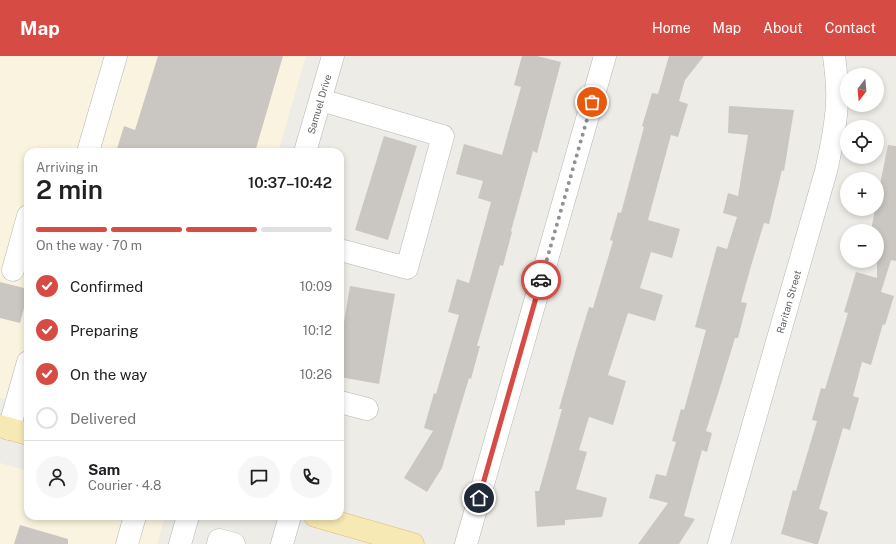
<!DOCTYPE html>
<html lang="en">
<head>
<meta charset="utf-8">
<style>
	:root { --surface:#fff; --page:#f6f6f6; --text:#202124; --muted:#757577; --line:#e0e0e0; --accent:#d64c45 }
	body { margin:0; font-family:"Public Sans",sans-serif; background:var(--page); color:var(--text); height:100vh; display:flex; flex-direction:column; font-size:15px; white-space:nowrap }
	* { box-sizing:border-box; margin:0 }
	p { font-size:13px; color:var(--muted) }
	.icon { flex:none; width:22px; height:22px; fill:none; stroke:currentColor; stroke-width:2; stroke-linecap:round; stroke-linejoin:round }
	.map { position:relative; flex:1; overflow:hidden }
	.details { position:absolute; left:24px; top:92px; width:320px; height:372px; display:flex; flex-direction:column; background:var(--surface); border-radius:12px; box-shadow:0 2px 6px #0003 }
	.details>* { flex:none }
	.needle { width:26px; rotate:196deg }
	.buttons { position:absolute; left:840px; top:12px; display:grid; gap:8px }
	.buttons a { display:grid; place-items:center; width:44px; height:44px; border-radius:50%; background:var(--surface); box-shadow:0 2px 6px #0003; font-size:20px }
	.pin { position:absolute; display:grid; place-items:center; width:34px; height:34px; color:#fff; margin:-17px; border:2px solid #fff; border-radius:50%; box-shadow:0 1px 4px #0007 }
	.courier { position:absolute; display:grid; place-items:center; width:40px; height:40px; margin:-20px; border:3px solid #d64c45; border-radius:50%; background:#fff; color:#222; box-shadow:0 1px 5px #0007 }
	.head em { font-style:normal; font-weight:600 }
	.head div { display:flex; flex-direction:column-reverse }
	.head { display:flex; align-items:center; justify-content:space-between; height:68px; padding:0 12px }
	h1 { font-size:26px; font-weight:600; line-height:30px }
	.bar { display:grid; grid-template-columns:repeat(4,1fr); gap:6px 4px; align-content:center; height:48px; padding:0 12px }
	.bar i { height:5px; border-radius:3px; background:var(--line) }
	.bar .on { background:var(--accent) }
	.bar p { grid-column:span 4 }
	.line { display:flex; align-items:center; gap:10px; padding:0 12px; border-top:1px solid var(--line) }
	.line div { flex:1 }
	.round { display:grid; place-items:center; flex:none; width:42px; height:42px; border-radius:21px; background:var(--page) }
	ol { padding:0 12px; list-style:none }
	li { display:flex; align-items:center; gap:12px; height:44px }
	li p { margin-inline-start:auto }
	li .icon { padding:4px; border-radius:50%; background:var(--accent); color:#fff; stroke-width:4 }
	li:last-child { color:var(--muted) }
	li i { width:22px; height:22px; border:2px solid var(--line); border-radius:50% }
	header { display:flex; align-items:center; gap:24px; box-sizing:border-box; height:56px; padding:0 20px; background:var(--accent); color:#fff }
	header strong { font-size:19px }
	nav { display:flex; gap:22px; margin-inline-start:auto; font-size:14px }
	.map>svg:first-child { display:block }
</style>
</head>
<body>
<header>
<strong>Map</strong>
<nav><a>Home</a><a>Map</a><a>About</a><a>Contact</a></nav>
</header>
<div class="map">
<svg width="896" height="488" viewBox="0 0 896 488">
	<rect width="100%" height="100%" fill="#eeece6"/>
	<g fill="#faf3df">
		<polygon points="0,0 306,0 278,96 28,96 28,350 0,342"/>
		<polygon points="0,407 28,415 28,460 165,460 157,488 0,488"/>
	</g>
	<g fill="#cac7c3">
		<polygon points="158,0 283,0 255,96 116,96 124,70 135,74"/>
		<polygon points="522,0 537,0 561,6 537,97 533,95 511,175 512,176 503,210 500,209 477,290 480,290 471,323 469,322 442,412 427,436 404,422 433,375 424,372 434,337 436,338 459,259 448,256 457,223 469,227 491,146 478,142 483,125 456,118 464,88 502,99 521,31 514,29"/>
		<polygon points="669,0 704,0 685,24 679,45 688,48 678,81 671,79 648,164 680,173 672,202 651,196 640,232 663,239 655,265 628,257 608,319 626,325 613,369 589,361 579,394 587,396 576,433 607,442 602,461 565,464 565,469 537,471 535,435 539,435 562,353 559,353 575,297 589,251 593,252 613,185 610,184 618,156 621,157 644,71 642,70 652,37 658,38"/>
		<polygon points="729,50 794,54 784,115 782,114 769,168 764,167 751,210 741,246 747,247 738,282 735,282 718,338 706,375 712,377 707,396 702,394 684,460 695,463 679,488 638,488 668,447 649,442 656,418 666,420 676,386 672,385 681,353 684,354 706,274 695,271 717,190 727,193 737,161 723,157 728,137 738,140 748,79 728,77"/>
		<polygon points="384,80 417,90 388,184 355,174"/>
		<polygon points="888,89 896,90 896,205 891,204 881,236 894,240 885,269 883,268 871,309 862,306 853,340 859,342 850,374 843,372 819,453 828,456 818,488 815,488 781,478 793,434 796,435 817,365 812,364 821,332 825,333 848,257 844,256 856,216 877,222 877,175 871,175 875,153 877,153 877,143"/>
		<polygon points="0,226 28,233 28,237 20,267 0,262"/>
		<polygon points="350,230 395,238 379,328 340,321 340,290"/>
		<polygon points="20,469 68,483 68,488 14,488"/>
	</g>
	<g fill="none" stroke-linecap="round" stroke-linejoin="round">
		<defs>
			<g id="minor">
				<polyline points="321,44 443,80 407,212 344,195"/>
				<polyline points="88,96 116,0"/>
				<path id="s1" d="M305,96L333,0"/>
				<polyline points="13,214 28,160"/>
				<polyline points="340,346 367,353"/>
				<polyline points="9,373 28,306"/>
				<polyline points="127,488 135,460"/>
				<polyline points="180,488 188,460"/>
				<polyline points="218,488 219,484 234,488"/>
				<polyline points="282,488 290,460"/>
				<polyline points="466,488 605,0"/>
				<path id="s2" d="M719,488L826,115C831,93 836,69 837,47C838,31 836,15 834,0"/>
			</g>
			<g id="major">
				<polyline points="0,370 28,378"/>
				<polyline points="315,460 413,488"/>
			</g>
		</defs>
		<use href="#minor" stroke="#b3b6b9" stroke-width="23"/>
		<use href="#major" stroke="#e1bd6c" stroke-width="23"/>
		<use href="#minor" stroke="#fff" stroke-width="22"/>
		<use href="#major" stroke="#f6e9b3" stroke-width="22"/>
	</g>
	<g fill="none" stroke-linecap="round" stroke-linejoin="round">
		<polyline stroke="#909292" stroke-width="4" stroke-dasharray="0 7.2" points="541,224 592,46"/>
		<polyline stroke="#d64c45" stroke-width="5" points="479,442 541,224"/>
	</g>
	<g text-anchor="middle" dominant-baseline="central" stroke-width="3" stroke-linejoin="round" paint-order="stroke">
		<g font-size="10" fill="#5e6165" stroke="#fff">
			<text stroke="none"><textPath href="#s1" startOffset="50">Samuel Drive</textPath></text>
			<text stroke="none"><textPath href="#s2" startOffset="252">Raritan Street</textPath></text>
		</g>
	</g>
</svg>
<div class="buttons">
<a><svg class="needle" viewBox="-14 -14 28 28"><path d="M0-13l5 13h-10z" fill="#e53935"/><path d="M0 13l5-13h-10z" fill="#757577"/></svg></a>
<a><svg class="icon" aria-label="locate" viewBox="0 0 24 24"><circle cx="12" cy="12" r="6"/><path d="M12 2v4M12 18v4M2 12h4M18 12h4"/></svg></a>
<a>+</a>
<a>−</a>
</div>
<div class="pin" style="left:592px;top:46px;background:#ea580c"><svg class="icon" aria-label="bag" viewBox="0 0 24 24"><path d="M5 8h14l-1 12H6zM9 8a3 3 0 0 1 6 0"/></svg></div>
<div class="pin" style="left:479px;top:442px;background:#1f2937"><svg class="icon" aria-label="home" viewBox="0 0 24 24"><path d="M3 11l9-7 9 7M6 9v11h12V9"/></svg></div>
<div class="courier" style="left:541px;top:224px"><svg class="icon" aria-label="car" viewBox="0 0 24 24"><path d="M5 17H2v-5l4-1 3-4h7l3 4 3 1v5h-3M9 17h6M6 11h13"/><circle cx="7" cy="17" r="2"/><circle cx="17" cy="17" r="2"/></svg></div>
<section class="details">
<div class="head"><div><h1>2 min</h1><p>Arriving in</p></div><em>10:37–10:42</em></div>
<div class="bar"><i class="on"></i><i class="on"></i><i class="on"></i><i></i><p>On the way · 70 m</p></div>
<ol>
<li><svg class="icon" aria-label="check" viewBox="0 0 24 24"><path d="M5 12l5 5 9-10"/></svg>Confirmed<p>10:09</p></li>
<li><svg class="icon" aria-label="check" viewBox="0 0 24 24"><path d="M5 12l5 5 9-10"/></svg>Preparing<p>10:12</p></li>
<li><svg class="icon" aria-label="check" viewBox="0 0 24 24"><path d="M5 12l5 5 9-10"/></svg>On the way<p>10:26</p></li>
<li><i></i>Delivered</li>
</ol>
<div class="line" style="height:72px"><a class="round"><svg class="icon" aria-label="person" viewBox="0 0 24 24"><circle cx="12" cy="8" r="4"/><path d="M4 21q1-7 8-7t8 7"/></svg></a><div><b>Sam</b><p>Courier · 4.8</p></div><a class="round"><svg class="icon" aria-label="chat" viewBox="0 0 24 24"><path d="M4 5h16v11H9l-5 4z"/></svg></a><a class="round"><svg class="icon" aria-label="phone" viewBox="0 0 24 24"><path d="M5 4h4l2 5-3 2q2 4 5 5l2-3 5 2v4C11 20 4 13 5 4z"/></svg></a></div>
</section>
</div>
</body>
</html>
